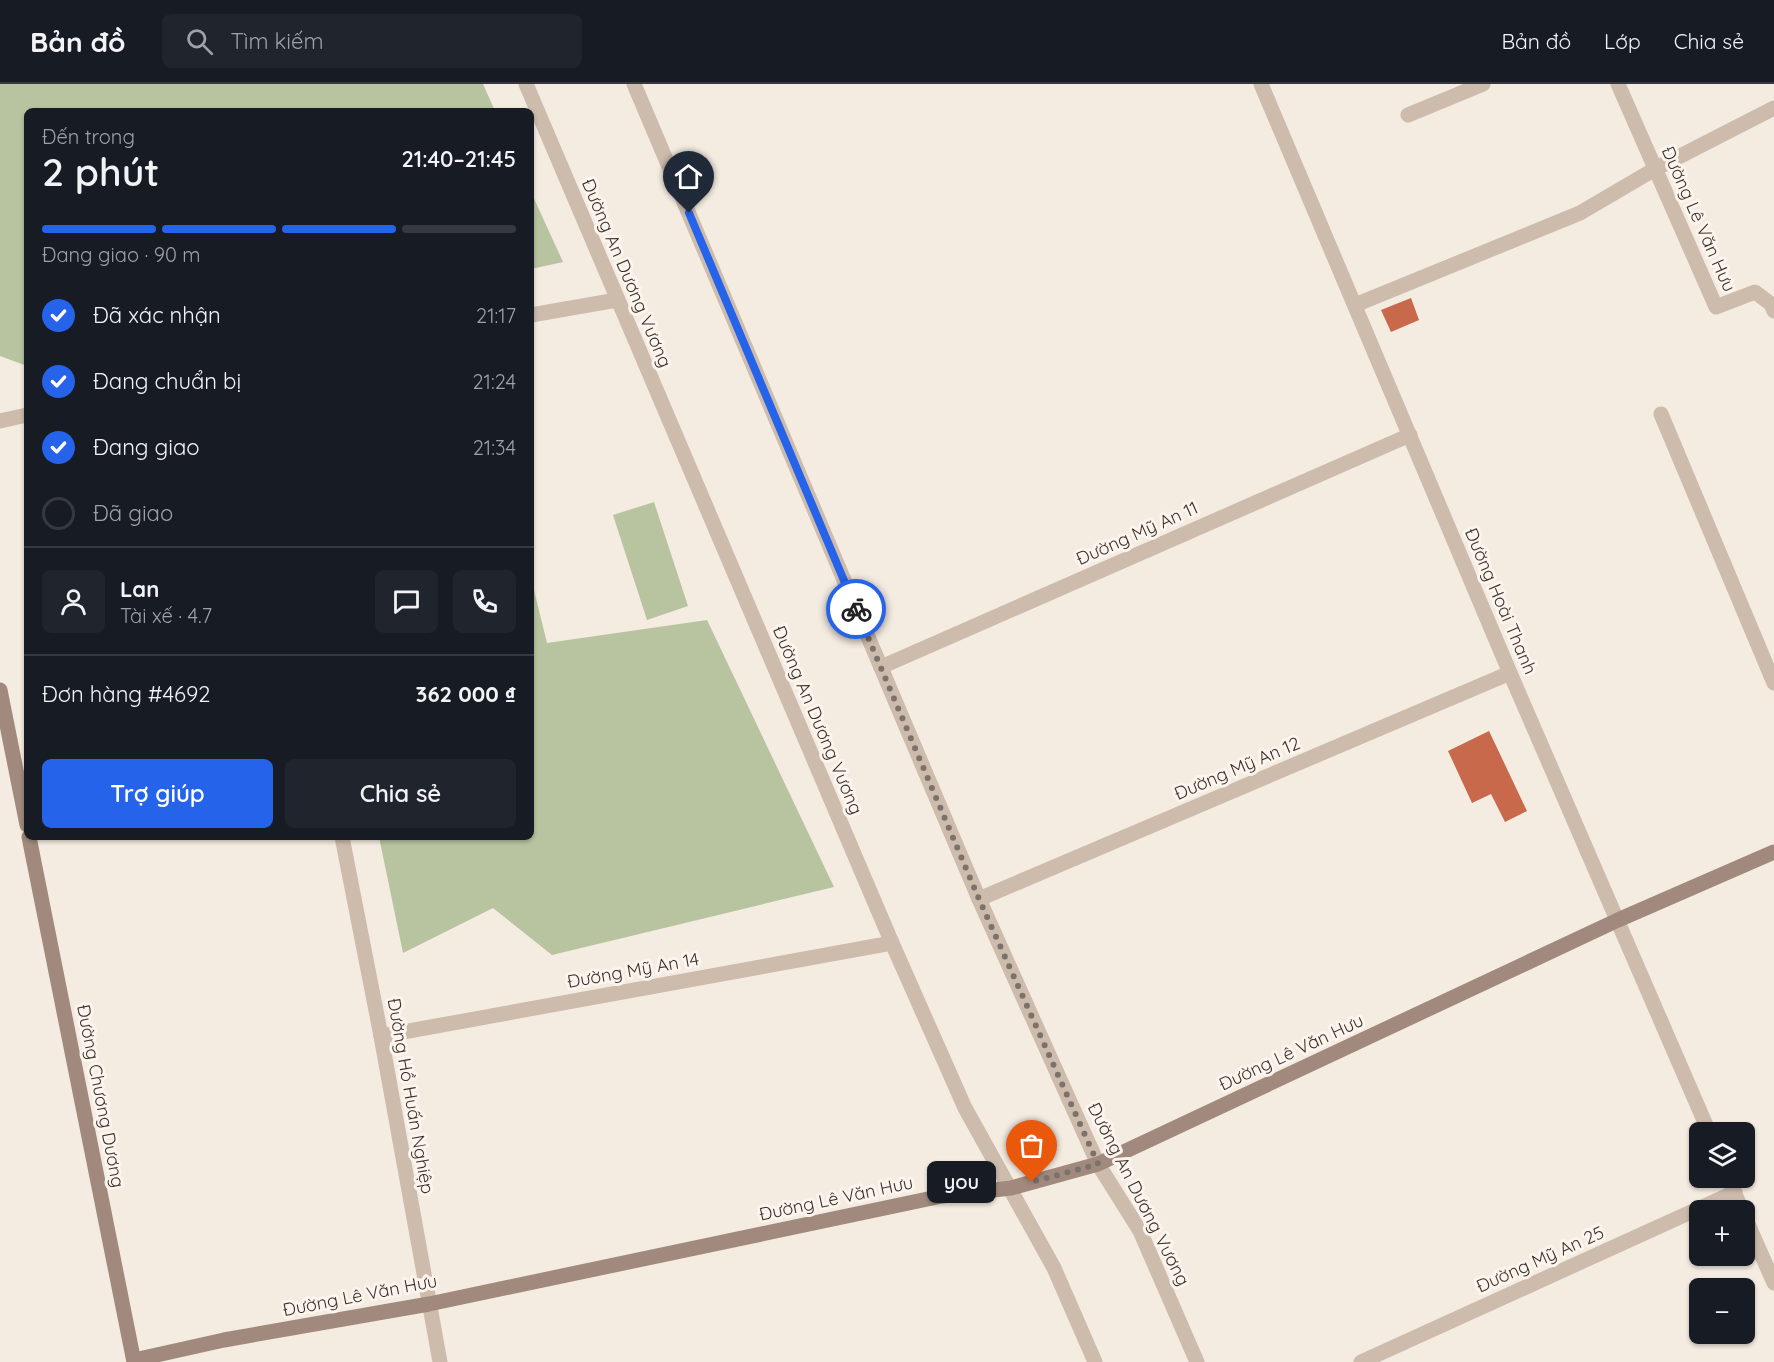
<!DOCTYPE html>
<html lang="vi">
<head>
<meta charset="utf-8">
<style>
	:root { --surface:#171b24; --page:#20242c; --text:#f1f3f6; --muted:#9ea1a6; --line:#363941; --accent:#2563eb }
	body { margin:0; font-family:Quicksand,sans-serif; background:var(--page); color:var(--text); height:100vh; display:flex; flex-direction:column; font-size:22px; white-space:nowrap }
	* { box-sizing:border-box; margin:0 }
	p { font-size:20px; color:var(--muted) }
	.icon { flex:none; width:33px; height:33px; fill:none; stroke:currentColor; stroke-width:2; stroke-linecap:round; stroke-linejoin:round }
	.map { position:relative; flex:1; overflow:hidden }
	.sheet { position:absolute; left:24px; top:24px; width:510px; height:732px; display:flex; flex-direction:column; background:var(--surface); border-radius:9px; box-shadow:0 2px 4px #0004 }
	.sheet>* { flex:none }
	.fabs { position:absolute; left:1689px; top:1038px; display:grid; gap:12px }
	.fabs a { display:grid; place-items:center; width:66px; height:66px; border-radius:9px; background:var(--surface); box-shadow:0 2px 4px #0004; font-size:30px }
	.pin { position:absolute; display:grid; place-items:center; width:51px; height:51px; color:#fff; margin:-62px -26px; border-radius:50% 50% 50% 0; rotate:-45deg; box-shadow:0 0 6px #0007 }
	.pin .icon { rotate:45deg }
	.courier { position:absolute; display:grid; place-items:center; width:60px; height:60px; margin:-30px; border:4px solid #2563eb; border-radius:50%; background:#fff; color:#222; box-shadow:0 2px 8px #0007 }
	.bubble { position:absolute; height:42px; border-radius:9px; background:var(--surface); box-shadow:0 2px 4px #0004; font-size:20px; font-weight:600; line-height:42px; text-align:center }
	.summary em { font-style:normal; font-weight:600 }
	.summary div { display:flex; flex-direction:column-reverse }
	.summary { display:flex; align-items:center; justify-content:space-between; height:102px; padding:0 18px }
	h1 { font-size:39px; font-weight:600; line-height:45px }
	.bar { display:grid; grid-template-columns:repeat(4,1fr); gap:9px 6px; align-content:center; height:72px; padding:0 18px }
	.bar i { height:8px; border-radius:4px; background:var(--line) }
	.bar .current { background:var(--accent) }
	.bar p { grid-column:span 4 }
	.line { display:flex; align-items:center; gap:15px; padding:0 18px; border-top:2px solid var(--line) }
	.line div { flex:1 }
	.round { display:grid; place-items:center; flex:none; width:63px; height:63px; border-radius:9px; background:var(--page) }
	ol { padding:0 18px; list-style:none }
	li { display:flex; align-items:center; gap:18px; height:66px }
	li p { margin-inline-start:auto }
	li .icon { padding:6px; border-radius:50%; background:var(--accent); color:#fff; stroke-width:4 }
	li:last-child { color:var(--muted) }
	li i { width:33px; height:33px; border:3px solid var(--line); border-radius:50% }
	.action { display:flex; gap:12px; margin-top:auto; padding:12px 18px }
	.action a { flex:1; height:69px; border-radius:9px; background:var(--accent); color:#fff; font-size:24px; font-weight:600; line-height:69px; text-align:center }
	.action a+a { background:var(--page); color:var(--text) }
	header { display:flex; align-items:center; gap:36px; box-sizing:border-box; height:84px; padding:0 30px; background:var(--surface); border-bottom:2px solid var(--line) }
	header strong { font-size:28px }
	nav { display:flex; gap:33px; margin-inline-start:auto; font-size:21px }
	.search { width:420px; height:54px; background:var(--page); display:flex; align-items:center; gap:15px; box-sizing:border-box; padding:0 21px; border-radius:9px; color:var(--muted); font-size:22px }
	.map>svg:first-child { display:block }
</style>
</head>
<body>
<header>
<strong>Bản đồ</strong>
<div class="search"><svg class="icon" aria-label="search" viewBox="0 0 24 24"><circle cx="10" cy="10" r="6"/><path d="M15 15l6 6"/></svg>Tìm kiếm</div>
<nav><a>Bản đồ</a><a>Lớp</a><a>Chia sẻ</a></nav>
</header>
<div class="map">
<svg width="1774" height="1278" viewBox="0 0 1774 1278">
	<rect width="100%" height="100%" fill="#f4ebe1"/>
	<g fill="#b8c4a0">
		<polygon points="0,0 483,0 495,27 27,27 27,282 0,272"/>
		<polygon points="531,108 563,178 531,185"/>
		<polygon points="654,418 688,522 647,536 613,431"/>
		<polygon points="531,494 547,559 707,536 834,803 552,871 493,824 403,869 379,753 531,753"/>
	</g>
	<g fill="#c8694b">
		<polygon points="1411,214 1419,236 1391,248 1381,226"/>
		<polygon points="1489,647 1527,727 1505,738 1491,710 1472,719 1448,667"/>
	</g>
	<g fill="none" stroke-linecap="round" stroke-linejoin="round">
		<g stroke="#cdbbac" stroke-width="15">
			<polyline points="526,0 892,859 965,1024 1054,1184 1095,1278"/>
			<polyline points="634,0 979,815 1098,1080 1140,1147 1197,1278"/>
			<polyline points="1261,0 1510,589 1709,1048"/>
			<polyline points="1618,0 1716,223 1755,208 1771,220 1774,227"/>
			<polyline points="1408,31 1483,0"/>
			<polyline points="1355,221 1580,129 1655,85 1774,24"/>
			<polyline points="531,231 617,216"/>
			<polyline points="1661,330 1774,599"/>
			<polyline points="0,337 27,331"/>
			<polyline points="881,583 1410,351"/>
			<polyline points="342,753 381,952 440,1278"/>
			<polyline points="979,815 1510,589"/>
			<polyline points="381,952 892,859"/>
			<polyline points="1728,1094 1742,1126"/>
			<polyline points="1744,1131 1774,1199"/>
			<polyline points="1361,1278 1735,1108"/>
		</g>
		<g stroke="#a18a7d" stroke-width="15">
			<polyline points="0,606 27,741"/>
			<polyline points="29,753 134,1278"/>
			<polyline points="134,1276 224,1256 429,1220 942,1112 1011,1104 1098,1080 1618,836 1774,768"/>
		</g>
	</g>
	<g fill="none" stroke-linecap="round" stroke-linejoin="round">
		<polyline stroke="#7c716b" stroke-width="6" stroke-dasharray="0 10.8" points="856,525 979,815 1098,1080 1032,1098"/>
		<polyline stroke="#2563eb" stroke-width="8" points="689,129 856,525"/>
	</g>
	<g text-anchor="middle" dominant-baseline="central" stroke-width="6" stroke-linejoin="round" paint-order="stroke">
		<g font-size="18" fill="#3b302b" stroke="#fbf5ee">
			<text transform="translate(1699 135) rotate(66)">Đường Lê Văn Hưu</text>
			<text transform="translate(627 189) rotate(67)">Đường An Dương Vương</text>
			<text transform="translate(1137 449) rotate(-24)">Đường Mỹ An 11</text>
			<text transform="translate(1501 517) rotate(67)">Đường Hoài Thanh</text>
			<text transform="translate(818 636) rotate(67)">Đường An Dương Vương</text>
			<text transform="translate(1237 684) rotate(-23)">Đường Mỹ An 12</text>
			<text transform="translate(633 886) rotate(-10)">Đường Mỹ An 14</text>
			<text transform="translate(1291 968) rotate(-25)">Đường Lê Văn Hưu</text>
			<text transform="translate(101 1012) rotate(79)">Đường Chương Dương</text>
			<text transform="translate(411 1012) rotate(80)">Đường Hồ Huấn Nghiệp</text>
			<text transform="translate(1139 1110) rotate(63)">Đường An Dương Vương</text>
			<text transform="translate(836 1114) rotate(-12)">Đường Lê Văn Hưu</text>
			<text transform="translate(1540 1175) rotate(-24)">Đường Mỹ An 25</text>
			<text transform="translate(360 1211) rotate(-11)">Đường Lê Văn Hưu</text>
		</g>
	</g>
</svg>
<div class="fabs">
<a><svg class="icon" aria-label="layers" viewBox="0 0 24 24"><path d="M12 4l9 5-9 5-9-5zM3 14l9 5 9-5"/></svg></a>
<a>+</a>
<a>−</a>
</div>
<div class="pin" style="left:1032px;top:1098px;background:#ea580c"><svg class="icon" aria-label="bag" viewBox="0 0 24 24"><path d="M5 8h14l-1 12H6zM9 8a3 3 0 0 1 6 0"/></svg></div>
<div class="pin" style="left:689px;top:129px;background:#1f2937"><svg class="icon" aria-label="home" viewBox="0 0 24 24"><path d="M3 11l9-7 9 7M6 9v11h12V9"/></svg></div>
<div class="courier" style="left:856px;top:525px"><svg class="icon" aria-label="bike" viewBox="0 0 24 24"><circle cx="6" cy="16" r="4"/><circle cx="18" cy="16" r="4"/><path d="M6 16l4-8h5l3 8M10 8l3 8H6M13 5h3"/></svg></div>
<div class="bubble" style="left:927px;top:1077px;width:69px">you</div>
<section class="sheet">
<div class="summary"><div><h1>2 phút</h1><p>Đến trong</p></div><em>21:40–21:45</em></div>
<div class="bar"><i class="current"></i><i class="current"></i><i class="current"></i><i></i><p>Đang giao · 90 m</p></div>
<ol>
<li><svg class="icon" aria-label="check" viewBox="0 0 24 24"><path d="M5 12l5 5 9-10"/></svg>Đã xác nhận<p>21:17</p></li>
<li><svg class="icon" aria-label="check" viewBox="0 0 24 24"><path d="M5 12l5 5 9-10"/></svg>Đang chuẩn bị<p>21:24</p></li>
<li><svg class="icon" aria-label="check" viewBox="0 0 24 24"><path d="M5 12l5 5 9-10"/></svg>Đang giao<p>21:34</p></li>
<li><i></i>Đã giao</li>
</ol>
<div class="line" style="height:108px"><a class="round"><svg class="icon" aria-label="person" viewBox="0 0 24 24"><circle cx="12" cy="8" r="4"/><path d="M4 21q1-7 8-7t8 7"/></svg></a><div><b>Lan</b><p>Tài xế · 4.7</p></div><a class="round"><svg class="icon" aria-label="chat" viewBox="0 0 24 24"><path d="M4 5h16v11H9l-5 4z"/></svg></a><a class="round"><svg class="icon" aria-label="phone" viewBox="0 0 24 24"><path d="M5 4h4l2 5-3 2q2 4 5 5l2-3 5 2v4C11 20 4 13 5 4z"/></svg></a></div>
<div class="line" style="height:78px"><div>Đơn hàng #4692</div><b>362 000 ₫</b></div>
<div class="action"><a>Trợ giúp</a><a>Chia sẻ</a></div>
</section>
</div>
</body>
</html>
